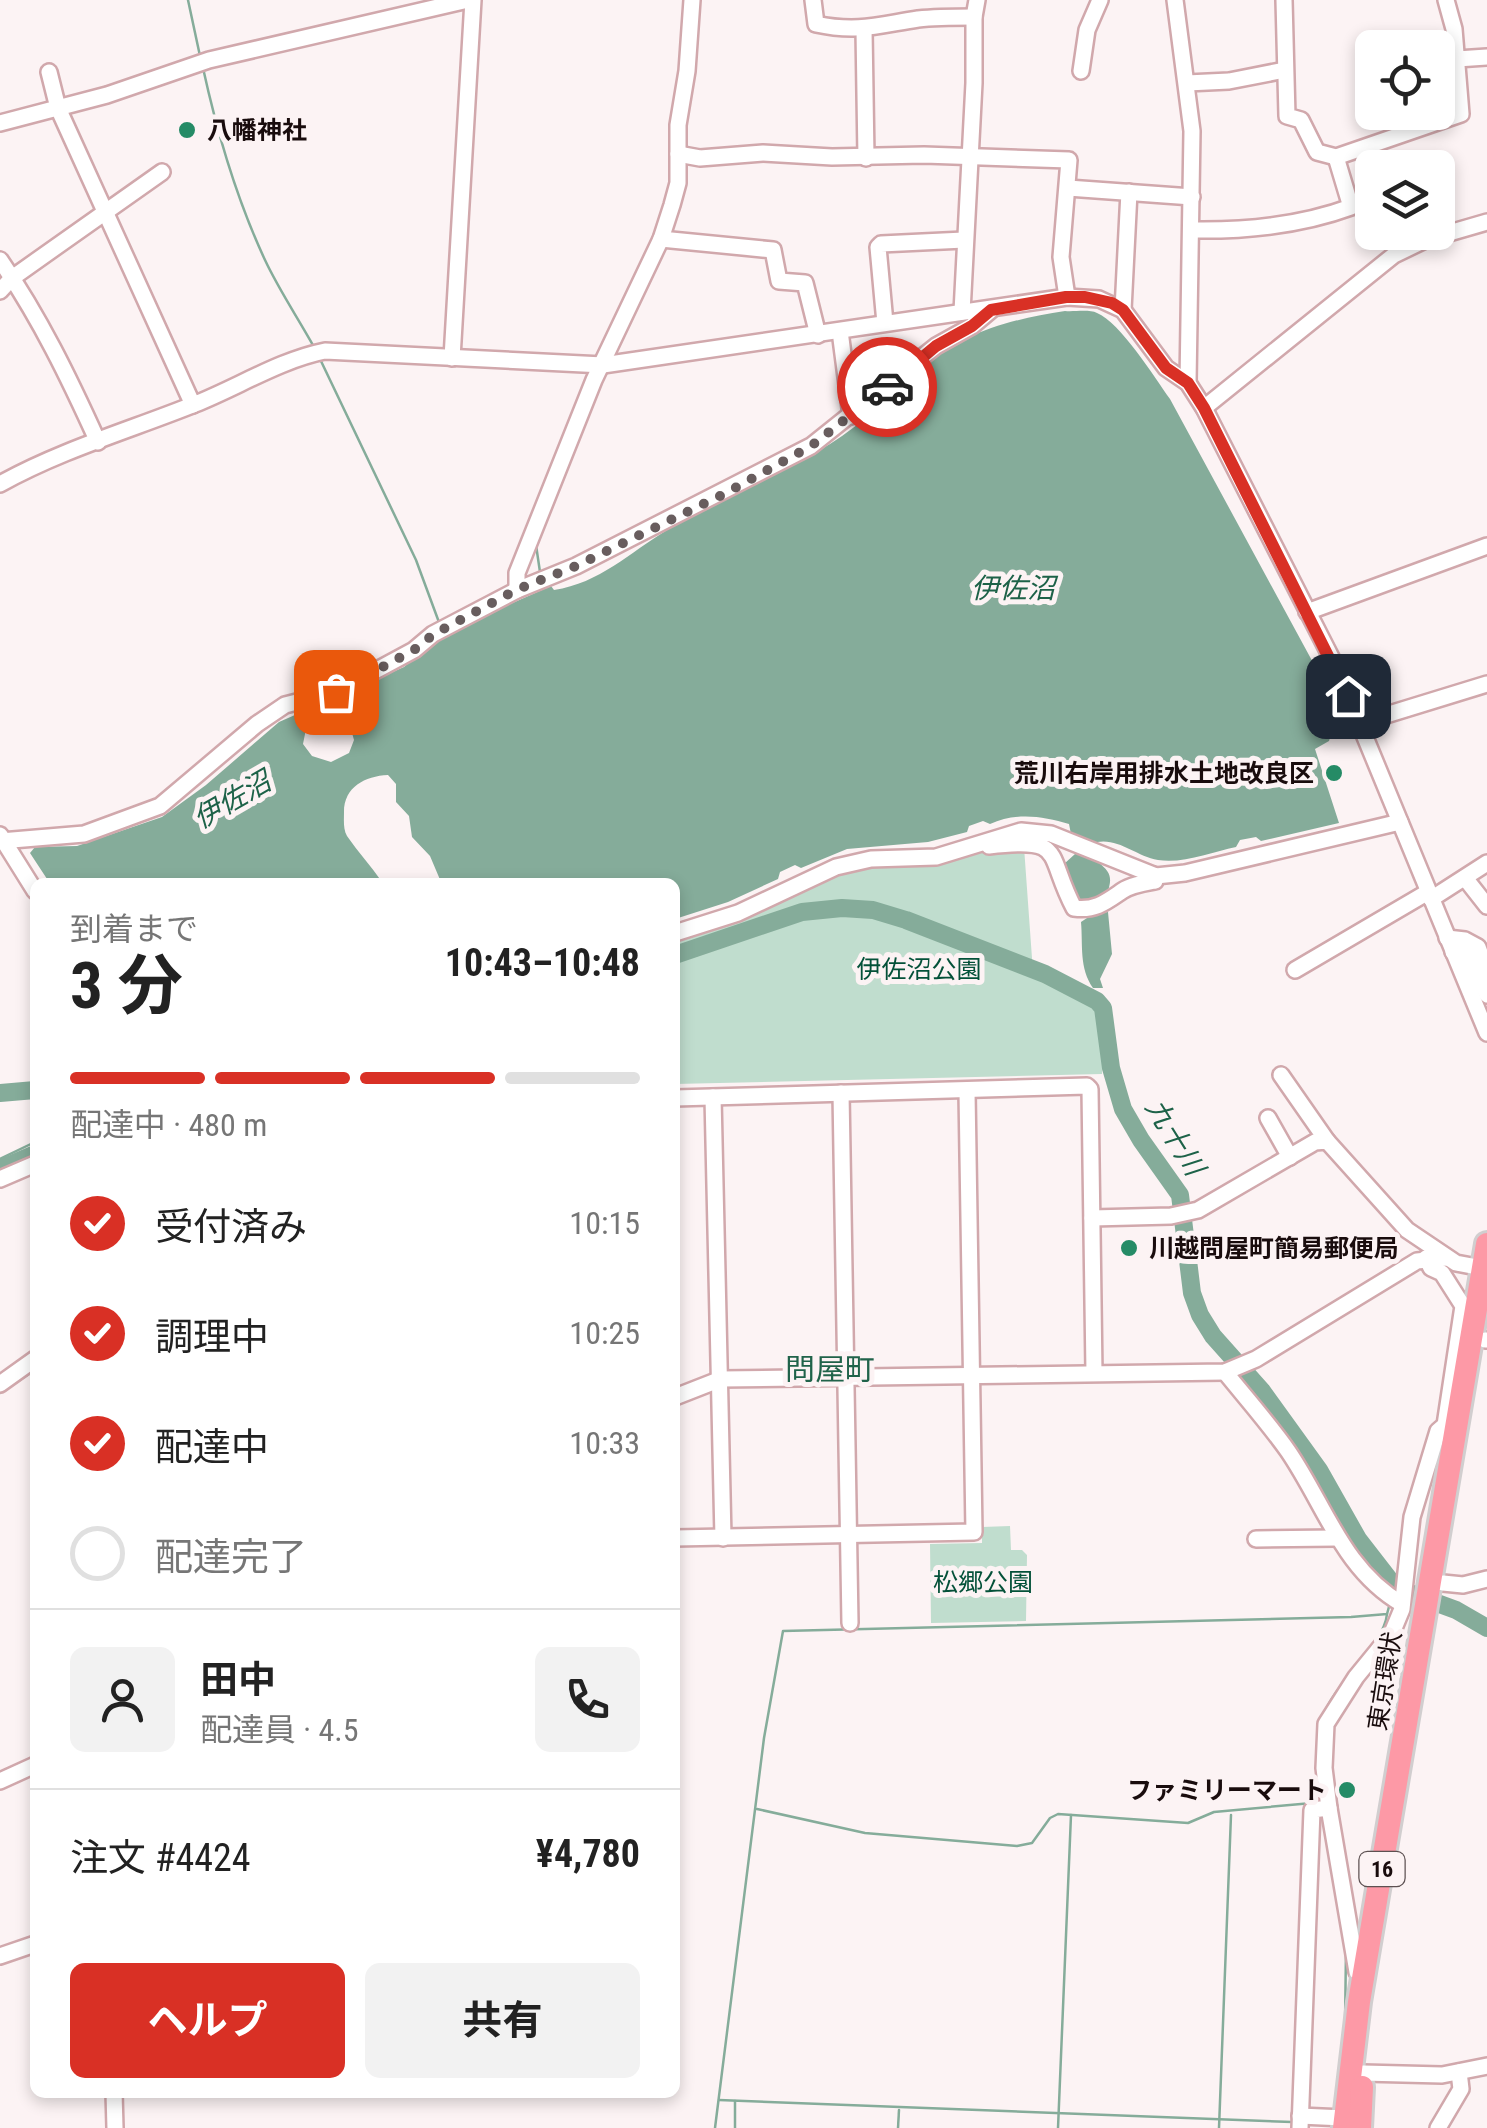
<!DOCTYPE html>
<html lang="ja">
<head>
<meta charset="utf-8">
<style>
	:root { --surface:#fff; --page:#f2f2f2; --text:#222; --muted:#767676; --line:#e0e0e0; --accent:#d93025 }
	body { margin:0; font-family:"Roboto Condensed","Noto Sans JP",sans-serif; background:var(--page); color:var(--text); height:100vh; display:flex; flex-direction:column; font-size:38px; white-space:nowrap }
	* { box-sizing:border-box; margin:0 }
	p { font-size:32px; color:var(--muted) }
	.icon { flex:none; width:55px; height:55px; fill:none; stroke:currentColor; stroke-width:2; stroke-linecap:round; stroke-linejoin:round }
	.map { position:relative; flex:1; overflow:hidden }
	.side { position:absolute; left:30px; top:878px; width:650px; height:1220px; display:flex; flex-direction:column; background:var(--surface); border-radius:15px; box-shadow:0 5px 15px #0003 }
	.side>* { flex:none }
	.buttons { position:absolute; left:1355px; top:30px; display:grid; gap:20px }
	.buttons a { display:grid; place-items:center; width:100px; height:100px; border-radius:15px; background:var(--surface); box-shadow:0 5px 15px #0003; font-size:50px }
	.pin { position:absolute; display:grid; place-items:center; width:85px; height:85px; color:#fff; margin:-42px; border-radius:20px; box-shadow:0 5px 15px #0006 }
	.courier { position:absolute; display:grid; place-items:center; width:100px; height:100px; margin:-50px; border:8px solid #d93025; border-radius:50%; background:#fff; color:#222; box-shadow:0 2px 12px #0007 }
	.headline em { font-style:normal; font-weight:700 }
	.headline div { display:flex; flex-direction:column-reverse }
	.headline { display:flex; align-items:center; justify-content:space-between; height:170px; padding:0 40px }
	h1 { font-size:65px; font-weight:700; line-height:75px }
	.bar { display:grid; grid-template-columns:repeat(4,1fr); gap:15px 10px; align-content:center; height:120px; padding:0 40px }
	.bar i { height:12px; border-radius:8px; background:var(--line) }
	.bar .active { background:var(--accent) }
	.bar p { grid-column:span 4 }
	.line { display:flex; align-items:center; gap:25px; padding:0 40px; border-top:2px solid var(--line) }
	.line div { flex:1 }
	.round { display:grid; place-items:center; flex:none; width:105px; height:105px; border-radius:15px; background:var(--page) }
	ol { padding:0 40px; list-style:none }
	li { display:flex; align-items:center; gap:30px; height:110px }
	li p { margin-inline-start:auto }
	li .icon { padding:10px; border-radius:50%; background:var(--accent); color:#fff; stroke-width:4 }
	li:last-child { color:var(--muted) }
	li i { width:55px; height:55px; border:5px solid var(--line); border-radius:50% }
	.button { display:flex; gap:20px; margin-top:auto; padding:20px 40px }
	.button a { flex:1; height:115px; border-radius:15px; background:var(--accent); color:#fff; font-size:40px; font-weight:700; line-height:115px; text-align:center }
	.button a+a { background:var(--page); color:var(--text) }
	.map>svg:first-child { display:block }
</style>
</head>
<body>
<div class="map">
<svg width="1487" height="2128" viewBox="0 0 1487 2128">
	<rect width="100%" height="100%" fill="#fcf3f4"/>
	<g fill="#c0ddce">
		<path d="M1024,847L1033,972C1057,984 1091,994 1104,1020L1102,1074L675,1084V938L848,868Z"/>
		<polygon points="1010,1526 1011,1550 1022,1550 1027,1555 1026,1621 931,1623 930,1544 982,1543 982,1527"/>
	</g>
	<g fill="#85ac9a" fill-rule="evenodd">
		<path d="M1065,311C1074,312 1089,309 1097,313C1120,322 1155,378 1170,399L1335,703V722L1329,741L1315,749L1339,823L1261,841L1256,837L1240,840L1236,847C1212,852 1183,864 1158,860C1136,856 1119,838 1097,842L1098,862C1113,874 1112,879 1106,897L1083,905L1077,901L1064,864L1075,854L1069,824C1043,816 1016,812 990,824L983,821L969,826L967,832L928,842L847,849L801,868L795,865L780,872L778,879L728,902L675,919V882H441L430,856L412,837L409,816L396,802V784L388,775C365,776 344,787 344,812C344,820 343,829 347,836C358,852 371,866 382,882H49L30,853L35,847L77,846L162,817L206,785L279,722L404,667L427,647L469,622L551,586L554,590C600,583 629,553 667,530C720,499 777,475 830,444C863,424 889,395 918,370C960,333 1011,319 1065,311ZM325,719C340,718 351,724 354,740L349,753L331,762L312,756L303,744L306,729Z"/>
		<path d="M1108,912L1112,954L1100,979L1103,988H1093C1079,968 1083,945 1081,922L1093,914Z"/>
	</g>
	<g fill="none" stroke-linecap="round" stroke-linejoin="round">
		<g stroke="#85ac9a" stroke-width="2.5">
			<polyline points="188,0 200,56"/>
			<path d="M203,68C217,132 237,200 265,260C279,290 298,318 314,347"/>
			<polyline points="613,358 628,325"/>
			<polyline points="320,359 416,560 440,625"/>
			<polyline points="536,545 540,572"/>
			<polyline points="0,1159 35,1142"/>
			<polyline points="0,1393 35,1370"/>
			<path d="M1322,1719C1333,1683 1384,1646 1387,1614"/>
			<polyline points="757,1809 865,1833 1017,1846 1032,1843 1050,1818 1058,1814 1188,1823 1214,1812 1312,1803"/>
			<polyline points="719,2100 1292,2122"/>
			<polyline points="1334,2111 1345,2024 1346,1950"/>
			<polyline points="715,2128 764,1738 783,1631 1351,1617 1387,1614 1390,1603"/>
			<polyline points="735,2128 735,2101"/>
			<polyline points="898,2128 899,2110"/>
			<polyline points="1058,2128 1071,1815"/>
			<polyline points="1219,2128 1231,1815"/>
		</g>
		<g stroke="#85ac9a" stroke-width="18">
			<polyline points="675,955 802,912 842,908 873,910 906,920 1045,974 1097,1001 1103,1008 1111,1068 1123,1109 1141,1140 1180,1195 1192,1293 1200,1315 1213,1336 1262,1391 1319,1470 1358,1539 1396,1588 1456,1610 1487,1628"/>
			<polyline points="0,1093 35,1090"/>
			<polyline points="0,1169 35,1154"/>
		</g>
		<defs>
			<g id="minor">
				<path d="M813,0L816,24C857,33 879,25 918,19C936,17 955,17 974,17"/>
				<polyline points="1175,0 1192,131 1188,383"/>
				<polyline points="1284,0 1287,116 1301,120 1317,152 1336,157 1461,114 1454,29 1446,0"/>
				<polyline points="864,30 866,158"/>
				<polyline points="1457,59 1487,57"/>
				<polyline points="1081,71 1087,30 1100,0"/>
				<polyline points="49,72 58,108 193,405"/>
				<polyline points="1187,83 1229,81 1285,70"/>
				<polyline points="0,123 107,95 209,60 468,0"/>
				<polyline points="678,154 700,158 763,153 832,157 924,155 1069,160 1061,257 1067,297"/>
				<polyline points="1068,188 1192,197"/>
				<path d="M1191,230C1244,231 1302,225 1351,207L1336,157"/>
				<polyline points="661,239 773,250 779,281 805,283 818,335"/>
				<path d="M0,260C40,318 69,378 98,442"/>
				<polyline points="0,291 12,278 162,172"/>
				<polyline points="1123,310 1129,192"/>
				<polyline points="962,312 974,83 974,17 977,0"/>
				<polyline points="885,323 878,247 881,244 964,240"/>
				<polyline points="840,331 851,416"/>
				<polyline points="452,358 473,0"/>
				<polyline points="1204,408 1394,255 1425,240 1487,222"/>
				<path d="M0,484C61,450 130,430 195,404C238,387 280,360 325,351L603,365L1067,297L1099,299L1123,310L1166,368L1188,383L1204,408L1337,669L1487,1033"/>
				<polyline points="517,590 517,573 594,380 661,239 672,205 678,183 678,125 687,71 692,0"/>
				<polyline points="1307,612 1487,546"/>
				<polyline points="1360,723 1487,684"/>
				<polyline points="0,835 35,891"/>
				<polyline points="0,841 84,834 160,806 257,724 285,705 336,692 414,650 433,634 517,590 576,566 811,446 936,346 972,326 991,310"/>
				<path d="M989,846C1067,837 1045,853 1074,908C1095,911 1106,902 1122,891C1131,885 1144,883 1155,881L1156,876"/>
				<polyline points="1465,878 1487,906"/>
				<polyline points="1431,899 1487,863"/>
				<polyline points="675,933 738,913 836,867 871,859 936,857 1021,831 1051,834 1156,876 1185,873 1400,822"/>
				<polyline points="1447,938 1465,940 1478,947 1487,972"/>
				<polyline points="1453,952 1468,953 1487,995"/>
				<polyline points="1295,970 1428,892"/>
				<polyline points="1281,1075 1327,1141"/>
				<polyline points="841,1093 850,1623"/>
				<polyline points="713,1097 723,1538"/>
				<polyline points="675,1098 1087,1086 1090,1089 1094,1373"/>
				<polyline points="1268,1118 1290,1157"/>
				<polyline points="0,1179 35,1164"/>
				<polyline points="1092,1218 1171,1216 1198,1210 1315,1142 1327,1141 1407,1230 1456,1263 1487,1269"/>
				<polyline points="1485,1340 1487,1340"/>
				<path d="M1225,1372C1246,1398 1269,1424 1288,1451C1325,1505 1343,1570 1402,1604"/>
				<polyline points="0,1384 35,1359"/>
				<polyline points="675,1397 721,1379 1225,1372 1256,1359 1417,1261 1446,1258"/>
				<polyline points="675,1538 974,1532 967,1092"/>
				<polyline points="1256,1539 1336,1538"/>
				<polyline points="1443,1583 1463,1585 1487,1579"/>
				<polyline points="0,1781 35,1765"/>
				<polyline points="1329,1808 1357,1972"/>
				<polyline points="0,1956 35,1944"/>
				<polyline points="1363,2073 1442,2075 1487,2066"/>
				<polyline points="114,2092 115,2128"/>
				<polyline points="1300,2116 1344,2118"/>
				<polyline points="1300,2128 1312,1810 1329,1808 1324,1768 1326,1724 1356,1677 1392,1633 1402,1609 1412,1517 1438,1431 1445,1425 1463,1306 1442,1273 1431,1268 1426,1258"/>
				<polyline points="1438,2128 1461,2089 1459,2072"/>
			</g>
			<g id="highway">
				<polyline points="1344,2128 1359,2002 1487,1244"/>
				<polyline points="1360,2128 1362,2087"/>
			</g>
		</defs>
		<use href="#minor" stroke="#d1a8ac" stroke-width="20"/>
		<use href="#highway" stroke="#d1cecf" stroke-width="28"/>
		<use href="#minor" stroke="#fff" stroke-width="15"/>
		<use href="#highway" stroke="#fd99a6" stroke-width="22"/>
	</g>
	<g fill="none" stroke-linecap="round" stroke-linejoin="round">
		<polyline stroke="#685d5e" stroke-width="10" stroke-dasharray="0 18" points="336,692 414,650 434,634 516,590 576,566 726,493 811,446 887,387"/>
		<polyline stroke="#d93025" stroke-width="12" points="887,387 936,346 972,326 991,310 1066,297 1085,297 1112,303 1123,310 1166,368 1188,383 1204,408 1348,696"/>
	</g>
	<g fill="#258b66" stroke="#fcf3f4" stroke-width="4">
		<circle cx="187" cy="130" r="10"/>
		<circle cx="1334" cy="773" r="10"/>
		<circle cx="1129" cy="1248" r="10"/>
		<circle cx="1347" cy="1790" r="10"/>
	</g>
	<g text-anchor="middle" dominant-baseline="central" stroke-width="10" stroke-linejoin="round" paint-order="stroke">
		<rect fill="#fcf3f4" stroke="#5d5152" stroke-width="2.5" x="1359.5" y="1852" width="45" height="34" rx="8"/>
		<g font-size="22" font-weight="bold" fill="#190c0d">
			<text x="1382" y="1869">16</text>
		</g>
		<g font-size="25" font-weight="bold" fill="#190c0d" stroke="#fcf3f4" text-anchor="start">
			<text x="207" y="130">八幡神社</text>
			<text x="1314" y="773" text-anchor="end">荒川右岸用排水土地改良区</text>
			<text x="1149" y="1248">川越問屋町簡易郵便局</text>
			<text x="1327" y="1790" text-anchor="end">ファミリーマート</text>
		</g>
		<g font-size="25" fill="#045139" stroke="#fcf3f4">
			<text x="919" y="969">伊佐沼公園</text>
			<text x="983" y="1582">松郷公園</text>
		</g>
		<g font-size="25" fill="#190c0d" stroke="#fcf3f4">
			<text transform="translate(1385 1681) rotate(-81)">東京環状</text>
		</g>
		<g font-size="28" font-style="italic" fill="#1d6248" stroke="#fcf3f4">
			<text x="1013" y="588">伊佐沼</text>
			<text transform="translate(232 800) rotate(-30)">伊佐沼</text>
			<text transform="translate(1175 1137) rotate(58)">九十川</text>
		</g>
		<g font-size="30" fill="#20634a" stroke="#fcf3f4">
			<text x="830" y="1369">問屋町</text>
		</g>
	</g>
</svg>
<div class="buttons">
<a><svg class="icon" aria-label="locate" viewBox="0 0 24 24"><circle cx="12" cy="12" r="6"/><path d="M12 2v4M12 18v4M2 12h4M18 12h4"/></svg></a>
<a><svg class="icon" aria-label="layers" viewBox="0 0 24 24"><path d="M12 4l9 5-9 5-9-5zM3 14l9 5 9-5"/></svg></a>
</div>
<div class="pin" style="left:336px;top:692px;background:#ea580c"><svg class="icon" aria-label="bag" viewBox="0 0 24 24"><path d="M5 8h14l-1 12H6zM9 8a3 3 0 0 1 6 0"/></svg></div>
<div class="pin" style="left:1348px;top:696px;background:#1f2937"><svg class="icon" aria-label="home" viewBox="0 0 24 24"><path d="M3 11l9-7 9 7M6 9v11h12V9"/></svg></div>
<div class="courier" style="left:887px;top:387px"><svg class="icon" aria-label="car" viewBox="0 0 24 24"><path d="M5 17H2v-5l4-1 3-4h7l3 4 3 1v5h-3M9 17h6M6 11h13"/><circle cx="7" cy="17" r="2"/><circle cx="17" cy="17" r="2"/></svg></div>
<section class="side">
<div class="headline"><div><h1>3 分</h1><p>到着まで</p></div><em>10:43–10:48</em></div>
<div class="bar"><i class="active"></i><i class="active"></i><i class="active"></i><i></i><p>配達中 · 480 m</p></div>
<ol>
<li><svg class="icon" aria-label="check" viewBox="0 0 24 24"><path d="M5 12l5 5 9-10"/></svg>受付済み<p>10:15</p></li>
<li><svg class="icon" aria-label="check" viewBox="0 0 24 24"><path d="M5 12l5 5 9-10"/></svg>調理中<p>10:25</p></li>
<li><svg class="icon" aria-label="check" viewBox="0 0 24 24"><path d="M5 12l5 5 9-10"/></svg>配達中<p>10:33</p></li>
<li><i></i>配達完了</li>
</ol>
<div class="line" style="height:180px"><a class="round"><svg class="icon" aria-label="person" viewBox="0 0 24 24"><circle cx="12" cy="8" r="4"/><path d="M4 21q1-7 8-7t8 7"/></svg></a><div><b>田中</b><p>配達員 · 4.5</p></div><a class="round"><svg class="icon" aria-label="phone" viewBox="0 0 24 24"><path d="M5 4h4l2 5-3 2q2 4 5 5l2-3 5 2v4C11 20 4 13 5 4z"/></svg></a></div>
<div class="line" style="height:130px"><div>注文 #4424</div><b>¥4,780</b></div>
<div class="button"><a>ヘルプ</a><a>共有</a></div>
</section>
</div>
</body>
</html>
